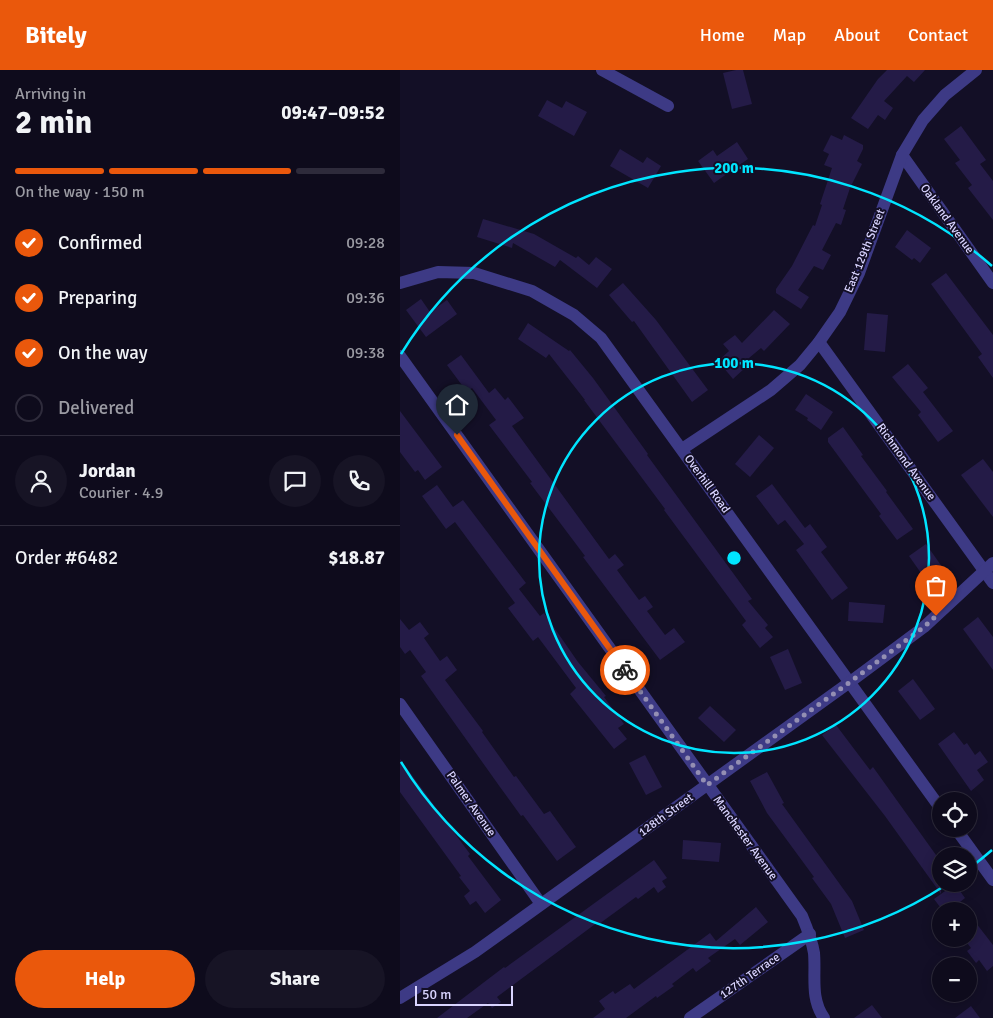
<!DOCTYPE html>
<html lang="en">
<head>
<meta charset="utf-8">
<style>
	:root { --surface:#0e0b1c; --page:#171425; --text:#f1f3f6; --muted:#9b9ba3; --line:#2e2b3b; --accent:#ea580c }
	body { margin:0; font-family:Signika,sans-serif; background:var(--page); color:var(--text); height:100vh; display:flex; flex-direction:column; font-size:19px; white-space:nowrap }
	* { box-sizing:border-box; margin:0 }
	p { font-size:16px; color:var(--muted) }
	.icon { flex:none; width:28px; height:28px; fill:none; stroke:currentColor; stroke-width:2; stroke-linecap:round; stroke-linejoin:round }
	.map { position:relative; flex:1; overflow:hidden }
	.details { display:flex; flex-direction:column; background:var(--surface); width:400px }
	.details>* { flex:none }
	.buttons { position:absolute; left:532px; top:722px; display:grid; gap:10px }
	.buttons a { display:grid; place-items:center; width:45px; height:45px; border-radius:50%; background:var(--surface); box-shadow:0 2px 12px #0003,0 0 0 1px var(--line); font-size:25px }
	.scale { position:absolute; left:15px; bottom:12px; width:98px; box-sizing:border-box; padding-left:5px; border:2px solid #d9d4ff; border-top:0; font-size:14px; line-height:18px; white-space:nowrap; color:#d9d4ff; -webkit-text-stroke:4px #130f26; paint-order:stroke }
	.pin { position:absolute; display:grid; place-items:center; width:42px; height:42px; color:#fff; margin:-51px -21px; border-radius:50% 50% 50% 0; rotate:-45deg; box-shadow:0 0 5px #0007 }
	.pin .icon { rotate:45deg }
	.courier { position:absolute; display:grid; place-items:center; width:50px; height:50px; margin:-25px; border:4px solid #ea580c; border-radius:50%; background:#fff; color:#222; box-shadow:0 1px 6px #0007 }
	.headline em { font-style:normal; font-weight:700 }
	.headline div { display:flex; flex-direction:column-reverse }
	.headline { display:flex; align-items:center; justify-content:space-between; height:85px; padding:0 15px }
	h1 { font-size:32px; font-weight:700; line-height:38px }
	.bar { display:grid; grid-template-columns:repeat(4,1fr); gap:8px 5px; align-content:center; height:60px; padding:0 15px }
	.bar i { height:6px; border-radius:4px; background:var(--line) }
	.bar .on { background:var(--accent) }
	.bar p { grid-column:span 4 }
	.line { display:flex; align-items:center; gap:12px; padding:0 15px; border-top:1px solid var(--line) }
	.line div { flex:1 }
	.round { display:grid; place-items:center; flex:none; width:52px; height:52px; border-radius:26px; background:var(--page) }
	ol { padding:0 15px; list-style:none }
	li { display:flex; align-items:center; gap:15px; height:55px }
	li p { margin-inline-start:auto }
	li .icon { padding:5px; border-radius:50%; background:var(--accent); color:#fff; stroke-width:4 }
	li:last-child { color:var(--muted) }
	li i { width:28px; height:28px; border:2px solid var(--line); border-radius:50% }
	.action { display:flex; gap:10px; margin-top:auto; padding:10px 15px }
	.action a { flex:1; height:58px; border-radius:30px; background:var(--accent); color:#fff; font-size:20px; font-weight:700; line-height:58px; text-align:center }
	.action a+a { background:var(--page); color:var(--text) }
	header { display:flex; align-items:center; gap:30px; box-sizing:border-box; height:70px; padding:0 25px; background:var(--accent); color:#fff }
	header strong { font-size:24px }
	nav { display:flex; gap:28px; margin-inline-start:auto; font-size:18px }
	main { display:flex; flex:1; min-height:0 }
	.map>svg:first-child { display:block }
</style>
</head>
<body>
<header>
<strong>Bitely</strong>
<nav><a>Home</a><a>Map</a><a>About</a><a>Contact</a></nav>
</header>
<main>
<section class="details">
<div class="headline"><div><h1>2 min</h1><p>Arriving in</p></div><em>09:47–09:52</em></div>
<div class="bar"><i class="on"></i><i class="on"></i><i class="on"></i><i></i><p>On the way · 150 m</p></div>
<ol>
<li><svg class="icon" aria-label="check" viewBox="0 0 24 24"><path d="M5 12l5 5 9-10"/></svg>Confirmed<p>09:28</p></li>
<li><svg class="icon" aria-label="check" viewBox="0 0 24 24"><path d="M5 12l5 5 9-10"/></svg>Preparing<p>09:36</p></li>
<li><svg class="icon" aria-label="check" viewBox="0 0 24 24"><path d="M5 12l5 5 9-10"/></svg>On the way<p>09:38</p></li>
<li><i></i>Delivered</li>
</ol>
<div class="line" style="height:90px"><a class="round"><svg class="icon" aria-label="person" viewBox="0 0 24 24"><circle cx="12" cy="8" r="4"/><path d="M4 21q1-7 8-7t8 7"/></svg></a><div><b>Jordan</b><p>Courier · 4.9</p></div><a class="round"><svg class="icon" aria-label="chat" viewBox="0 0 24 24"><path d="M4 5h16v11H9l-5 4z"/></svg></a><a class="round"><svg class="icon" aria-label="phone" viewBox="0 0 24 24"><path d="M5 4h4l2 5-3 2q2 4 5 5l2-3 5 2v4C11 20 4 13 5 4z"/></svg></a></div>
<div class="line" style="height:65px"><div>Order #6482</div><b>$18.87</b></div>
<div class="action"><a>Help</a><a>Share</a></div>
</section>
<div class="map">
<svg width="593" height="948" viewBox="0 0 593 948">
	<rect width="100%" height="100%" fill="#130f26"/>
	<g fill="#241b47">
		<polygon points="336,0 343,0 352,34 332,39 323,3"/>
		<polygon points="487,0 525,0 514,12 507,6 484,31 493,38 485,50 478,45 468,59 451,48 478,9"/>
		<polygon points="147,30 162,38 166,31 187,42 174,66 138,46"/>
		<polygon points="561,56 586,90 580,94 593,111 593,150 568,118 572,115 555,93 560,90 544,69"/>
		<polygon points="431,65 442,70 444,65 463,75 463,79 457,91 462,94 450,118 443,139 446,140 441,155 436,153 422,180 431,185 423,200 414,196 398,220 409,227 401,239 376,223 376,219 392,196 413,155 415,156 422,135 420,134 432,98 424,95 429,84 423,81"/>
		<polygon points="337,72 348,89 314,113 298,91 313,80 317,86"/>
		<polygon points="220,79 243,93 247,87 261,96 248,118 210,96"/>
		<polygon points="83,149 134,164 176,188 178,186 189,195 196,187 212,199 197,218 160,190 155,197 113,173 112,178 77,167"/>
		<polygon points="507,160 531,178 520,193 514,188 512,190 495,177"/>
		<polygon points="546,203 593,265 593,308 578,287 582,284 531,214"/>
		<polygon points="223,213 256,250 308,320 292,332 234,251 232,252 209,225"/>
		<polygon points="21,229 30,242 47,230 57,244 26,267 6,240"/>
		<polygon points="374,240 390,254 364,281 361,278 343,293 346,297 333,309 318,291 329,281 323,274 335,265 342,273"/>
		<polygon points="467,243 488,245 485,282 464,280"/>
		<polygon points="128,253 169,281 170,280 193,308 248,384 247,385 352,529 348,531 368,555 365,558 373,567 360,578 342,555 346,551 264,440 265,439 184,330 185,330 149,284 146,288 118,269"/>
		<polygon points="61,285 89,323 95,318 105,330 108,327 124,348 112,356 209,489 215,484 224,495 217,500 239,530 245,526 253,537 247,541 265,565 274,558 285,572 260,590 183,487 185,486 130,413 132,412 89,355 96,350 72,318 67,322 47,295"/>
		<polygon points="508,294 528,318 523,322 553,361 538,372 518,345 521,342 492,307"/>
		<polygon points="406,324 433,342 421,360 407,350 408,348 395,340"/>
		<polygon points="0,341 42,397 25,410 18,400 15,402 0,382"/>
		<polygon points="443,357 463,385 461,386 487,421 486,422 513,459 497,470 479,446 481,444 428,372 428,368"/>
		<polygon points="359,365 374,378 350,407 335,394"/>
		<polygon points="583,389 593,402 593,447 561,405"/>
		<polygon points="372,414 405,458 410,454 427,477 421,482 448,518 432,530 396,480 404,474 385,450 378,455 356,426"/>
		<polygon points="37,415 53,437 63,430 126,513 119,519 140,546 144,543 178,592 206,626 204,627 224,654 218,658 227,669 214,679 170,624 176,618 138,567 133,571 108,538 115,533 55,452 46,459 22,426"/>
		<polygon points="526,474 545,501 528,513 509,486"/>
		<polygon points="449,532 485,535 483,553 448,551"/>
		<polygon points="578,547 593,567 593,600 563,559"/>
		<polygon points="0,549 9,560 20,552 29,564 24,568 40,591 47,586 57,600 45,610 83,661 82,662 114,707 116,706 144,744 150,741 176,777 157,791 123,745 121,746 100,717 21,606 26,602 10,580 5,584 0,577"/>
		<polygon points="388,579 402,613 385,620 370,587"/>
		<polygon points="513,609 535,639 520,650 498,621"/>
		<polygon points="310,636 336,660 324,672 298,648"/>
		<polygon points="436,655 470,700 473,697 541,792 541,824 555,814 565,828 560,832 567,841 543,841 534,829 541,824 485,746 422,665"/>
		<polygon points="554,662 564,675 567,673 575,685 580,681 588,692 577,700 584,710 571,721 538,674"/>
		<polygon points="245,685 262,717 246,725 229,693"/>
		<polygon points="0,689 70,784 68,786 101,830 85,843 76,831 70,835 64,826 70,821 59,807 61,806 0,722"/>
		<polygon points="367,702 384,733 382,734 452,831 464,860 445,868 431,834 412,808 414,807 367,743 350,711"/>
		<polygon points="283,770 321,773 319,792 282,789"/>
		<polygon points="254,790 267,808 262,811 266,817 258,823 254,817 238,829 236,827 199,854 198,852 97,927 101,932 92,938 88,933 67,948 37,948 104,897 105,898"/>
		<polygon points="356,837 368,852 340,875 335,869 308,888 311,891 296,902 293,898 272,914 274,916 257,928 256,926 226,948 193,948 205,939 199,931 213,921 215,924 230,914 234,919 310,863 316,871"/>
		<polygon points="569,844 593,875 593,896 587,901 579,890 576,893 567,881 571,878 564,869 569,869"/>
		<polygon points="472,935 482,948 454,948"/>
		<polygon points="571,936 580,948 555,948"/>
	</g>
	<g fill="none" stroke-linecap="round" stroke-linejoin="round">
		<g stroke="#3d3a85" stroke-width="12">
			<polyline points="202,0 268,36"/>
			<polyline points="502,85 593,213"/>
			<polyline points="0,213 38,202 74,203 132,221 174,245 201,268 541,739"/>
			<polyline points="419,272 593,513"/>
			<path d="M0,286L402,846C407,858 412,870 414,883C416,906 410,928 424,948"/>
			<polyline points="282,379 371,320 400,295 419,272 440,242 459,203 502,85 523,50 545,25 576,0"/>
			<polyline points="0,634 141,834"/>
			<polyline points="556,759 593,810"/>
			<polyline points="0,928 75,882 450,612 524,557 593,493"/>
			<polyline points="290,948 410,864"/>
		</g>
	</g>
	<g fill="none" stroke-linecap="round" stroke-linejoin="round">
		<polyline stroke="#948fb3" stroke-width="5" stroke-dasharray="0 9" points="225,600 307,715 450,612 524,557 536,546"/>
		<polyline stroke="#ea580c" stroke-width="6" points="57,365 225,600"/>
	</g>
	<g fill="none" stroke="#00e5ff" stroke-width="2.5">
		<circle cx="334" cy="488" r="195"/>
		<path d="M592 780A390 390 0 0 1 571 797M546 815A390 390 0 0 1 1 692M1 284A390 390 0 0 1 592 196"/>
	</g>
	<g text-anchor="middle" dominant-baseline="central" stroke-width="4" stroke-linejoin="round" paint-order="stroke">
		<g font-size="12" fill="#d9d4ff" stroke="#130f26">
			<text transform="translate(547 149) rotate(54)">Oakland Avenue</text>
			<text transform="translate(465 181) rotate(-68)">East 129th Street</text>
			<text transform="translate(506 392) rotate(54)">Richmond Avenue</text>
			<text transform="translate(307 414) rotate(54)">Overhill Road</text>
			<text transform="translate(71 734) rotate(55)">Palmer Avenue</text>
			<text transform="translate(266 745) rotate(-36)">128th Street</text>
			<text transform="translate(345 768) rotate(54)">Manchester Avenue</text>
			<text transform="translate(350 906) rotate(-35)">127th Terrace</text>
		</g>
	</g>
	<circle cx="334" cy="488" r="8" fill="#00e5ff" stroke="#130f26" stroke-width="2.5"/>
	<g font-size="15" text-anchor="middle" font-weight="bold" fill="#00e5ff" stroke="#130f26" stroke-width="4" stroke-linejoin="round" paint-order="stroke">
		<text x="334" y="103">200 m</text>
		<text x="334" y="298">100 m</text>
	</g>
</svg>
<div class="buttons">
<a><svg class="icon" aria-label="locate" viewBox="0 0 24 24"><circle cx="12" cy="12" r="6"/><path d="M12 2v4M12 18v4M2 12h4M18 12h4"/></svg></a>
<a><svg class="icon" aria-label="layers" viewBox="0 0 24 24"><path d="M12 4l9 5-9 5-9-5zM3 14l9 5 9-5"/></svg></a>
<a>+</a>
<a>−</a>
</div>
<div class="scale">50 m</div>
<div class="pin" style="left:536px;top:546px;background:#ea580c"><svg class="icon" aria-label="bag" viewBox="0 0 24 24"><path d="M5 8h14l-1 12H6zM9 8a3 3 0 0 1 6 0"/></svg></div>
<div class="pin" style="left:57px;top:365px;background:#1f2937"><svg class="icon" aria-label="home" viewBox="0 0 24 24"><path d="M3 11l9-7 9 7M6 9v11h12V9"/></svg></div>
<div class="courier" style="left:225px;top:600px"><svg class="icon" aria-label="bike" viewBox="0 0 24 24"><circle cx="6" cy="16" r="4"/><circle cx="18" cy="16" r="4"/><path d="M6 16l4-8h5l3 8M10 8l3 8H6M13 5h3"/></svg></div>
</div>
</main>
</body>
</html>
